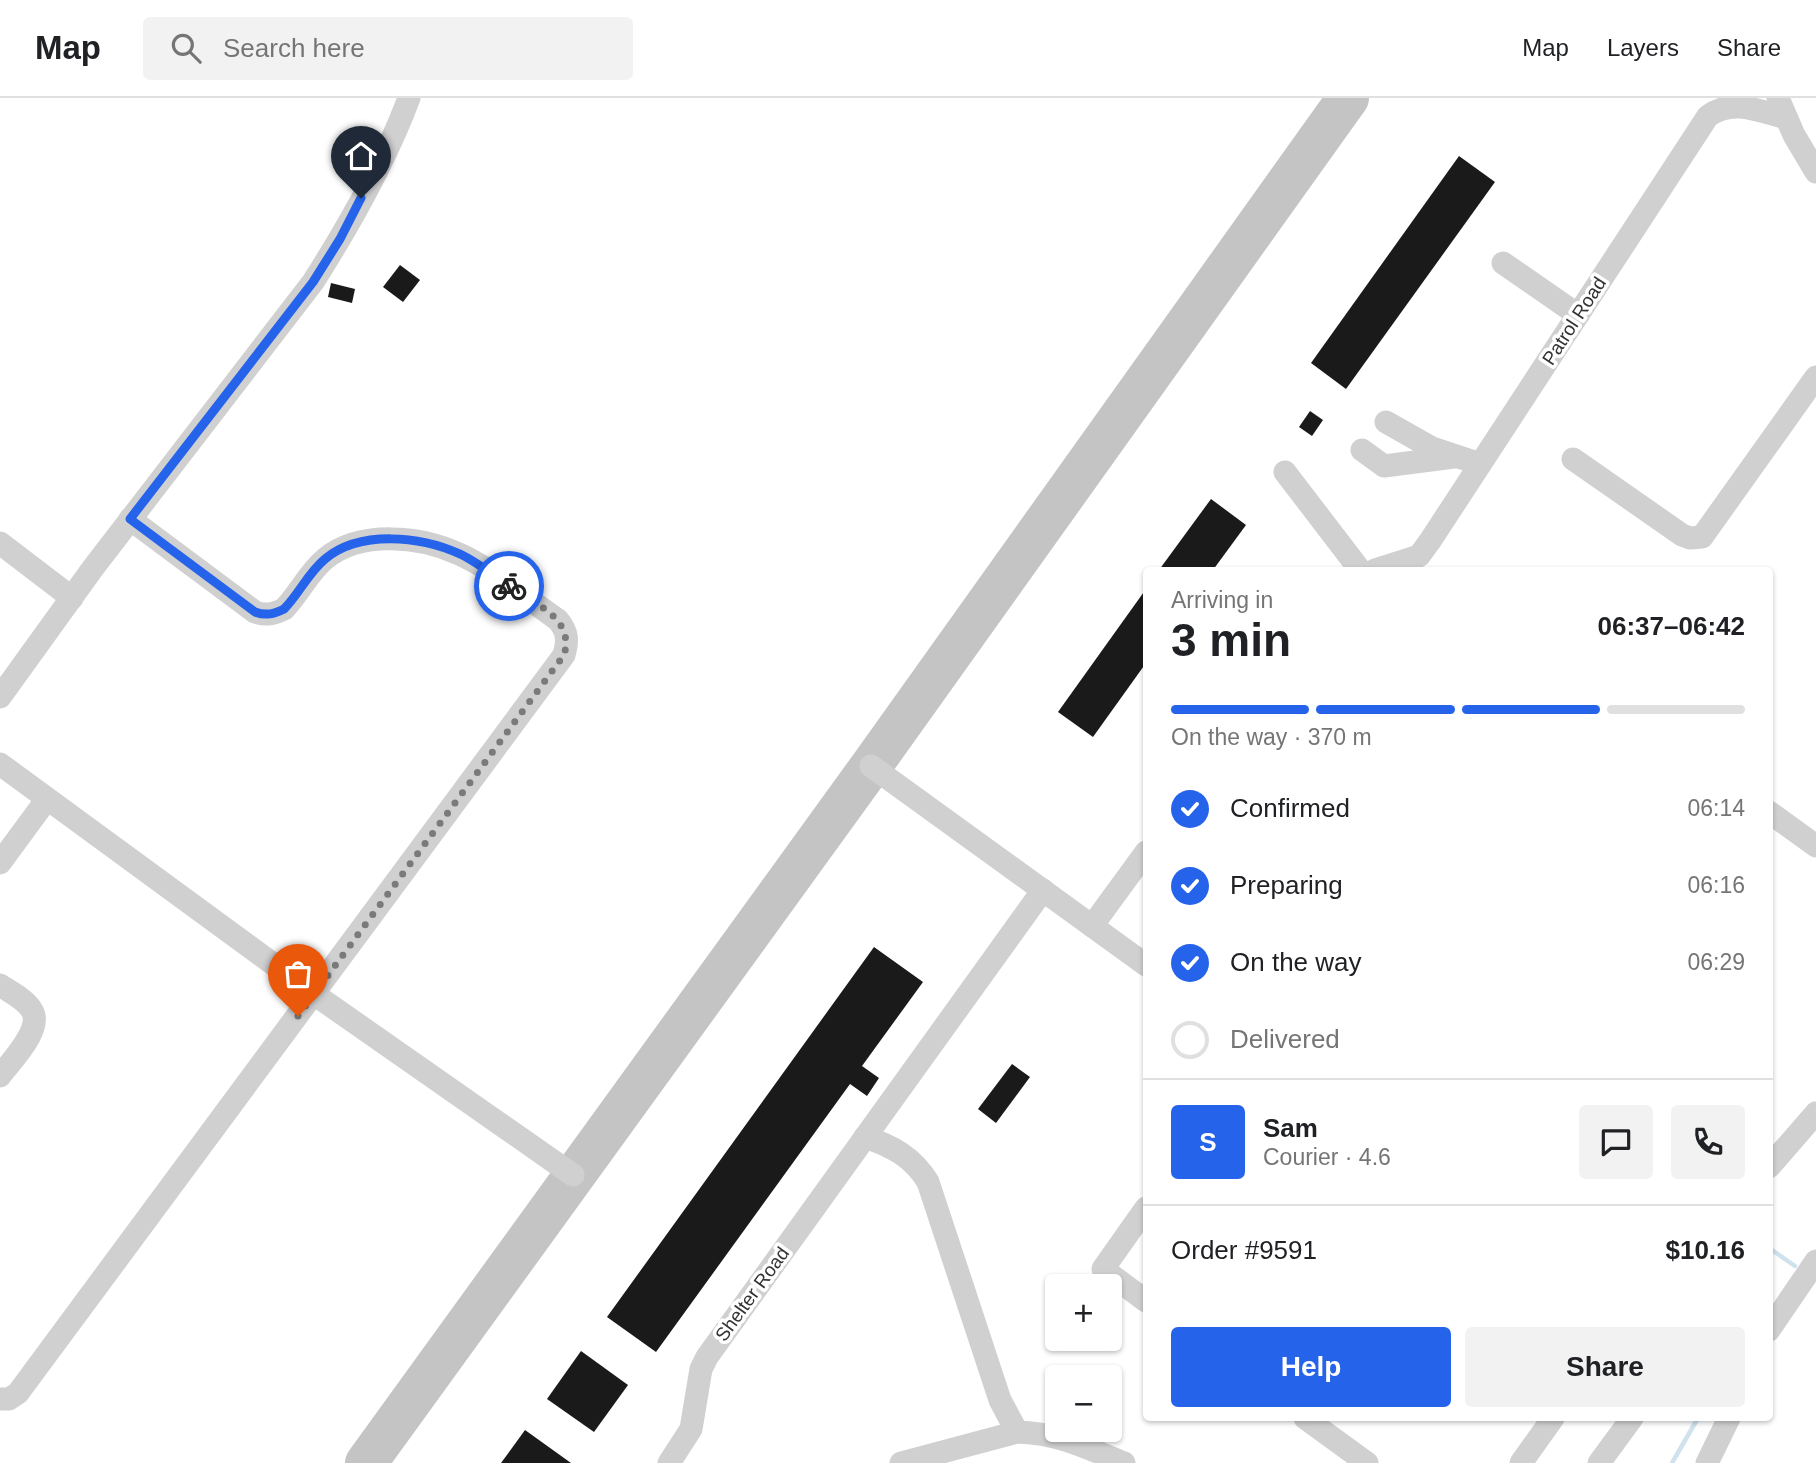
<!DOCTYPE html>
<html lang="en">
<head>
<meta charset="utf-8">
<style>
	:root { --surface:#fff; --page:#f2f2f2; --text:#202124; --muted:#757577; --line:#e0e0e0; --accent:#2563eb }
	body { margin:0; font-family:Helvetica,sans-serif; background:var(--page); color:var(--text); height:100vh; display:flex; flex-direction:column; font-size:26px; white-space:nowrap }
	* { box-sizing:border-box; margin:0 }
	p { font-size:23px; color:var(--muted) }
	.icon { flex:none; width:38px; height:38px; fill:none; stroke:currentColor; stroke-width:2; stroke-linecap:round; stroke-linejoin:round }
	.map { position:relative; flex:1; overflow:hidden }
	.panel { position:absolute; left:1143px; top:469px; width:630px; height:854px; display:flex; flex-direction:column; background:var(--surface); border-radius:7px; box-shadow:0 2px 5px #0004 }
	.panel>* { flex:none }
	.fabs { position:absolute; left:1045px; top:1176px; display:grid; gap:14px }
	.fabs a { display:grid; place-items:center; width:77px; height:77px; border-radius:7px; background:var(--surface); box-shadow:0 2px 5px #0004; font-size:35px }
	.pin { position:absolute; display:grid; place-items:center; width:60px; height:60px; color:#fff; margin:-72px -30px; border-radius:50% 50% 50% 0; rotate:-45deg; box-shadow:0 0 7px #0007 }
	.pin .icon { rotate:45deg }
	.courier { position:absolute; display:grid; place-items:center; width:70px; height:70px; margin:-35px; border:5px solid #2563eb; border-radius:50%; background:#fff; color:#222; box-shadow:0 2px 9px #0007 }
	.overview em { font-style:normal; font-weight:700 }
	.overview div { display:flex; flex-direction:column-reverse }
	.overview { display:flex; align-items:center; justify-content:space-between; height:119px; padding:0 28px }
	h1 { font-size:46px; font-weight:700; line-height:52px }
	.bar { display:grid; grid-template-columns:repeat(4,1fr); gap:10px 7px; align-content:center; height:84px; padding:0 28px }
	.bar i { height:9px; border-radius:5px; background:var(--line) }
	.bar .active { background:var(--accent) }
	.bar p { grid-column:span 4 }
	.line { display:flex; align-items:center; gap:18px; padding:0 28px; border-top:2px solid var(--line) }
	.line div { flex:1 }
	.round { display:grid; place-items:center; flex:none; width:74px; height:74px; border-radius:7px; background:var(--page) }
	ol { padding:0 28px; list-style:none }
	li { display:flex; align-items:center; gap:21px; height:77px }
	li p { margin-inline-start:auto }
	li .icon { padding:7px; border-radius:50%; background:var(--accent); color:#fff; stroke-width:4 }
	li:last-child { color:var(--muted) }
	li i { width:38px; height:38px; border:4px solid var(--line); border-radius:50% }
	.primary-button { display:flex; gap:14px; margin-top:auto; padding:14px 28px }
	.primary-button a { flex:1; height:80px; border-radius:7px; background:var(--accent); color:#fff; font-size:28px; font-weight:700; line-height:80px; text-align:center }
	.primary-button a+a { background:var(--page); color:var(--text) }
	header { display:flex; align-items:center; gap:42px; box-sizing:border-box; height:98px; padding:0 35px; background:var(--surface); border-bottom:2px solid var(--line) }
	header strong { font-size:33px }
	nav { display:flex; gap:38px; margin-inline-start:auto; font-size:24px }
	.search { width:490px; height:63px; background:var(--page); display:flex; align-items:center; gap:18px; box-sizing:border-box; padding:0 24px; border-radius:7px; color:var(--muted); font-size:26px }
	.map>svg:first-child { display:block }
</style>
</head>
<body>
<header>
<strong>Map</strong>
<div class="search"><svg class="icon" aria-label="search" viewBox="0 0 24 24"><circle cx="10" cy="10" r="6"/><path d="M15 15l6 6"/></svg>Search here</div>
<nav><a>Map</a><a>Layers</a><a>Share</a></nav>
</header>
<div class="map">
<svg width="1816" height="1365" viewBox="0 0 1816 1365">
	<rect width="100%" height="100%" fill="#fff"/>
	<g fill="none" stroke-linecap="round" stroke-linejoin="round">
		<g stroke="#cfe2ee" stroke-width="4.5">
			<polyline points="1769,1156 1772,1152 1795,1168"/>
			<polyline points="1672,1365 1698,1320"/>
		</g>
		<polyline stroke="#c4c4c4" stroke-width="42" points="366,1365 871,668 1348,0"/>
	</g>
	<g fill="#1a1a1a">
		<polygon points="1459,58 1495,84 1346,291 1311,265"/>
		<polygon points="400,167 420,182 403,204 383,189"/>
		<polygon points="331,185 355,191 352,205 328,199"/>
		<polygon points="1310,313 1323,322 1312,338 1299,329"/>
		<polygon points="1211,401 1246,427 1213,472 1159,472"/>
		<polygon points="1146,491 1146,565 1093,639 1058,614"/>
		<polygon points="874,849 923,884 862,968 879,980 867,998 850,986 656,1254 607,1219"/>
		<polygon points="1012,966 1030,979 996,1025 978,1011"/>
		<polygon points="581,1253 628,1287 594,1334 547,1301"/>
		<polygon points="525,1332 571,1365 501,1365"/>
	</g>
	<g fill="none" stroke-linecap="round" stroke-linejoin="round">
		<g stroke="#d0d0d0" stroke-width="23">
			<polyline points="1778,0 1794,37 1816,74"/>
			<polyline points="1503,165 1578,217"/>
			<polyline points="1386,324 1432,350 1480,366"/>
			<polyline points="1362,352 1384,368 1454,359"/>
			<polyline points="1573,361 1682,437 1690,440 1702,439 1816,279"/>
			<polyline points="1285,374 1360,472"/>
			<polyline points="0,445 72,500"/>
			<path d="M1375,472L1419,458L1430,443L1708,18C1733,0 1759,13 1786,20"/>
			<path d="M0,599L93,470L313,184C350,126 385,64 409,0"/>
			<polyline points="0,666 314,896 573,1077"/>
			<polyline points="871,668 1146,867"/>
			<polyline points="1769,714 1816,748"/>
			<polyline points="0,765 47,701"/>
			<polyline points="1092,828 1146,754"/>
			<path d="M0,887C10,894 25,901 31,911C45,930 11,963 0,978"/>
			<path d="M865,1039C892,1048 913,1059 928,1084L1000,1302L1017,1334C1058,1335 1087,1350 1124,1365"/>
			<polyline points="1769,1069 1816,1015"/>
			<polyline points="1146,1110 1103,1171 1146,1203"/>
			<polyline points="1769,1232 1816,1163"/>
			<path d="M0,1301H9L18,1295L564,557C568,543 568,534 558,522C529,502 491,470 459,456C420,438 360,432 325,461C308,475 299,496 284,511C274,516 266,518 255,514L130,421"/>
			<polyline points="1305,1320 1367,1365"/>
			<polyline points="669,1365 691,1331 701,1271 707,1259 1043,792"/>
			<polyline points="901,1365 1017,1334"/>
			<polyline points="1521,1365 1553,1320"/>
			<polyline points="1599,1365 1632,1320"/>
			<polyline points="1707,1365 1729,1320"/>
		</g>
	</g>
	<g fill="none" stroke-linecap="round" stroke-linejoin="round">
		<path stroke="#7a7a7a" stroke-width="7" stroke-dasharray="0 12.6" d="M298,918L564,557C575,520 535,506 509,488"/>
		<path stroke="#2563eb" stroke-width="9" d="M361,100L340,141L313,184L130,421L255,514C266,518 274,516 284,511C299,496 308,475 325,461C360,432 420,438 460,456C477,464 493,477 509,488"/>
	</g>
	<g text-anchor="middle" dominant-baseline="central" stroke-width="7" stroke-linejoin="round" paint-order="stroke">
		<g font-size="19" fill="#333" stroke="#fff">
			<text transform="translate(1574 223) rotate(-57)">Patrol Road</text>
			<text transform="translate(752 1196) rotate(-54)">Shelter Road</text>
		</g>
	</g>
</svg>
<div class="fabs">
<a>+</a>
<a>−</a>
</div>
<div class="pin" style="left:298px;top:918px;background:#ea580c"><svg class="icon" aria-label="bag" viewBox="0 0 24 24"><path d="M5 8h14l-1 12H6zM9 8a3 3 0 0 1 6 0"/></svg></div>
<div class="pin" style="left:361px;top:100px;background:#1f2937"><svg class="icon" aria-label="home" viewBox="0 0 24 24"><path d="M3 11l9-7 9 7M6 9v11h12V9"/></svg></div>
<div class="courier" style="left:509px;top:488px"><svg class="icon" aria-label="bike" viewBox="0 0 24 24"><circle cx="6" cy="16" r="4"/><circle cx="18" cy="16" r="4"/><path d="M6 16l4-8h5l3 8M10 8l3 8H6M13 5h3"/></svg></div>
<section class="panel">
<div class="overview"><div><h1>3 min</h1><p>Arriving in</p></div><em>06:37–06:42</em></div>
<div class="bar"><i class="active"></i><i class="active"></i><i class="active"></i><i></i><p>On the way · 370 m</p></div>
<ol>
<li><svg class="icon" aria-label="check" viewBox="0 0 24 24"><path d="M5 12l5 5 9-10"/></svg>Confirmed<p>06:14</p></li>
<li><svg class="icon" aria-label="check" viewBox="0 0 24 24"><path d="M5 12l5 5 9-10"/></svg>Preparing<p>06:16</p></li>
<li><svg class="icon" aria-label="check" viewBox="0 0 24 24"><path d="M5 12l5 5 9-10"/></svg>On the way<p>06:29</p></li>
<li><i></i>Delivered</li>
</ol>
<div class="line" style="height:126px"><b class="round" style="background:var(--accent);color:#fff">S</b><div><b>Sam</b><p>Courier · 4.6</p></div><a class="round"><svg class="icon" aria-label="chat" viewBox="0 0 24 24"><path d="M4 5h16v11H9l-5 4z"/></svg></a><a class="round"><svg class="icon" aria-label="phone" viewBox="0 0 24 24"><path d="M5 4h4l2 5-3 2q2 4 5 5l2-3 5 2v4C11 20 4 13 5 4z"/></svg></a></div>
<div class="line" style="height:91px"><div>Order #9591</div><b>$10.16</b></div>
<div class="primary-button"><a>Help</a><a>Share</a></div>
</section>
</div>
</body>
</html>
